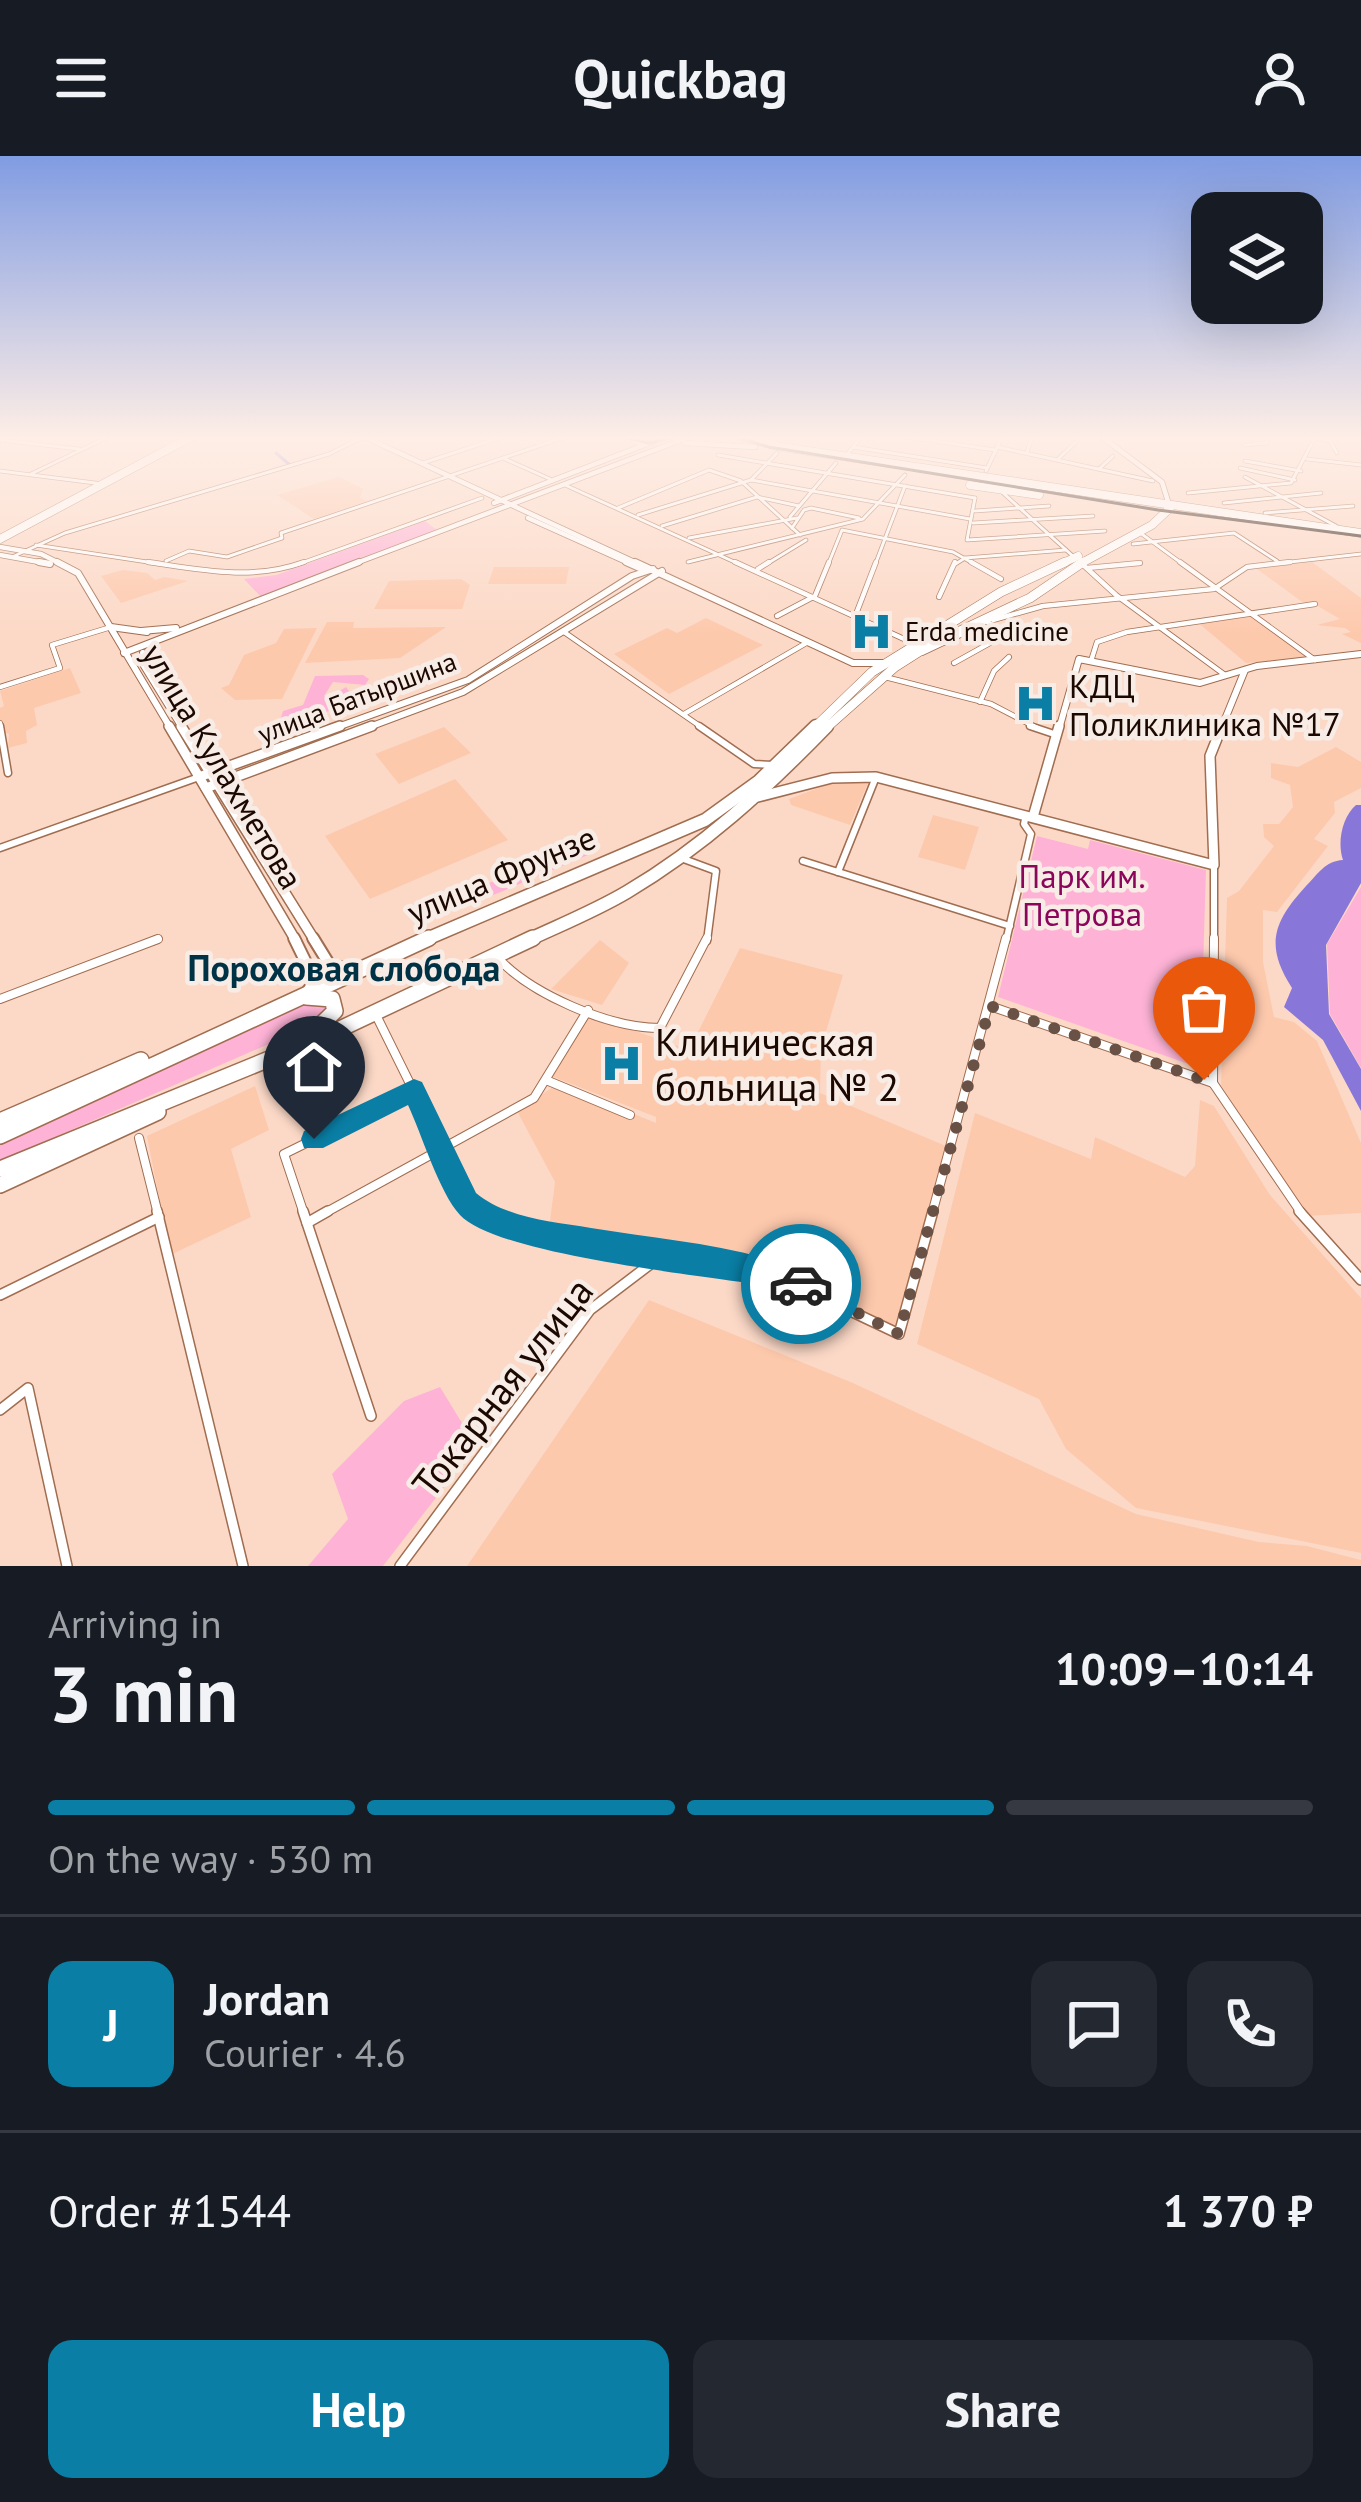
<!DOCTYPE html>
<html lang="en">
<head>
<meta charset="utf-8">
<style>
	:root { --surface:#171b24; --page:#242831; --text:#f1f3f6; --muted:#9ea1a6; --line:#363941; --accent:#0a7ea5 }
	body { margin:0; font-family:"PT Sans",sans-serif; background:var(--page); color:var(--text); height:100vh; display:flex; flex-direction:column; font-size:45px; white-space:nowrap }
	* { box-sizing:border-box; margin:0 }
	p { font-size:39px; color:var(--muted) }
	.icon { flex:none; width:66px; height:66px; fill:none; stroke:currentColor; stroke-width:2; stroke-linecap:round; stroke-linejoin:round }
	.map { position:relative; height:1410px; overflow:hidden }
	.drawer { display:flex; flex-direction:column; background:var(--surface); flex:1 }
	.drawer>* { flex:none }
	.controls { position:absolute; left:1191px; top:36px; display:grid; gap:24px }
	.controls a { display:grid; place-items:center; width:132px; height:132px; border-radius:24px; background:var(--surface); box-shadow:0 12px 48px #0002; font-size:60px }
	.pin { position:absolute; display:grid; place-items:center; width:102px; height:102px; color:#fff; margin:-123px -51px; border-radius:50% 50% 50% 0; rotate:-45deg; box-shadow:0 0 12px #0007 }
	.pin .icon { rotate:45deg }
	.courier { position:absolute; display:grid; place-items:center; width:120px; height:120px; margin:-60px; border:9px solid #0a7ea5; border-radius:50%; background:#fff; color:#222; box-shadow:0 3px 15px #0007 }
	.summary em { font-style:normal; font-weight:600 }
	.summary div { display:flex; flex-direction:column-reverse }
	.summary { display:flex; align-items:center; justify-content:space-between; height:204px; padding:0 48px }
	h1 { font-size:78px; font-weight:600; line-height:90px }
	.bar { display:grid; grid-template-columns:repeat(4,1fr); gap:18px 12px; align-content:center; height:144px; padding:0 48px }
	.bar i { height:15px; border-radius:9px; background:var(--line) }
	.bar .current { background:var(--accent) }
	.bar p { grid-column:span 4 }
	.line { display:flex; align-items:center; gap:30px; padding:0 48px; border-top:3px solid var(--line) }
	.line div { flex:1 }
	.round { display:grid; place-items:center; flex:none; width:126px; height:126px; border-radius:24px; background:var(--page) }
	.cta { display:flex; gap:24px; margin-top:auto; padding:24px 48px }
	.cta a { flex:1; height:138px; border-radius:24px; background:var(--accent); color:#fff; font-size:48px; font-weight:600; line-height:138px; text-align:center }
	.cta a+a { background:var(--page); color:var(--text) }
	header { display:flex; justify-content:space-between; align-items:center; height:156px; padding:0 48px; background:var(--surface); font-size:54px; font-weight:600 }
	.map>svg:first-child { display:block }
</style>
</head>
<body>
<header><svg class="icon" aria-label="menu" viewBox="0 0 24 24"><path d="M4 6h16M4 12h16M4 18h16"/></svg>Quickbag<svg class="icon" aria-label="person" viewBox="0 0 24 24"><circle cx="12" cy="8" r="4"/><path d="M4 21q1-7 8-7t8 7"/></svg></header>
<div class="map">
<svg width="1361" height="1410" viewBox="0 0 1361 1410">
	<rect width="100%" height="100%" fill="#fcd9c7"/>
	<g fill="#fdc9ad">
		<polygon points="339,321 363,333 360,342 367,345 314,363 277,339"/>
		<polygon points="1312,406 1361,442 1361,487 1342,478 1351,476 1345,472 1317,469 1340,463 1316,449 1305,448 1257,413"/>
		<polygon points="494,411 569,411 566,428 488,428"/>
		<polygon points="123,414 147,417 155,424 164,421 188,425 121,447 101,420"/>
		<polygon points="461,423 470,429 462,453 374,453 389,425"/>
		<polygon points="1249,458 1307,501 1246,507 1196,465"/>
		<polygon points="706,462 763,489 669,538 614,498 667,472 677,477"/>
		<polygon points="327,466 354,466 353,472 446,471 400,502 305,507"/>
		<polygon points="317,472 282,543 235,544 221,532 229,529 244,499 276,487 284,473"/>
		<polygon points="70,512 81,537 34,552 37,569 26,575 27,587 8,592 9,578 0,576 0,552 4,550 0,535"/>
		<polygon points="444,571 471,597 399,628 375,598"/>
		<polygon points="1336,591 1361,606 1361,632 1334,646 1335,657 1314,683 1328,690 1277,756 1263,754 1263,806 1274,861 1294,866 1317,885 1361,987 1361,1057 1307,1060 1221,929 1227,742 1239,735 1274,690 1264,681 1263,668 1279,668 1293,651 1290,629 1271,622 1271,607 1298,611"/>
		<polygon points="455,623 508,684 370,743 325,680"/>
		<polygon points="832,627 868,627 850,669 791,649 789,643"/>
		<polygon points="933,659 979,671 965,714 918,701"/>
		<polygon points="600,784 629,807 602,849 551,833"/>
		<polygon points="740,792 843,819 821,892 820,937 946,990 896,1171 771,1112 549,1073 555,1026 517,955 559,927 656,967 656,961 551,920 588,858 689,894"/>
		<polygon points="255,930 269,974 231,993 251,1061 170,1099 147,980"/>
		<polygon points="1200,944 1214,950 1270,1039 1361,1142 1361,1397 1136,1352 1066,1293 1039,1243 917,1188 975,957 1091,1003 1095,981 1185,1021 1195,1010"/>
		<polygon points="649,1144 853,1227 1136,1358 1259,1386 1307,1390 1361,1404 1361,1410 467,1410"/>
	</g>
	<g fill="#feb3d6">
		<polygon points="425,365 438,375 262,442 244,423 276,419"/>
		<path d="M363,519L369,523L365,529L333,526L324,540L342,543L336,537L346,531L356,545C340,551 292,569 279,569L283,555L303,549L315,520Z"/>
		<polygon points="1037,680 1088,693 1090,684 1206,714 1200,912 998,841"/>
		<polygon points="580,689 588,699 491,740 482,730"/>
		<polygon points="1361,731 1361,912 1330,858 1327,788"/>
		<polygon points="317,841 329,845 324,864 0,1005 0,988"/>
		<polygon points="440,1231 476,1290 383,1410 308,1410 348,1363 332,1318 404,1245"/>
	</g>
	<path fill="#8877d8" d="M1356,649H1361V727L1326,789L1329,858L1361,913V955L1323,884L1284,851L1292,832C1264,789 1274,765 1306,730C1318,718 1325,705 1343,704C1337,687 1342,661 1356,649Z"/>
	<g fill="none" stroke-linecap="round" stroke-linejoin="round">
		<polyline stroke="#8877d8" stroke-width="3" points="276,297 290,309"/>
		<defs>
			<g id="street-far4">
				<polyline points="522,281 538,287"/>
				<polyline points="621,281 643,289"/>
				<polyline points="908,281 995,294"/>
				<polyline points="1321,282 1330,285 1337,297"/>
				<polyline points="0,284 79,293"/>
				<polyline points="1245,289 1266,287 1270,281"/>
				<polyline points="853,291 987,312"/>
				<polyline points="997,291 1153,325"/>
				<polyline points="1027,296 1032,281"/>
				<polyline points="848,297 861,281"/>
				<polyline points="718,299 975,342"/>
				<polyline points="505,303 550,323"/>
				<polyline points="1058,303 1077,285"/>
				<polyline points="1307,303 1361,309"/>
				<polyline points="1245,305 1301,315"/>
				<polyline points="423,307 502,281"/>
				<polyline points="1240,312 1295,324"/>
				<polyline points="1099,313 1113,300"/>
				<polyline points="0,315 103,328"/>
				<polyline points="986,315 1002,281"/>
				<polyline points="31,318 108,281"/>
				<polyline points="1245,321 1336,370"/>
				<polyline points="751,324 777,297"/>
				<polyline points="565,329 741,409"/>
				<polyline points="1002,336 1075,402"/>
				<polyline points="1188,337 1291,327 1314,283 1323,281"/>
				<polyline points="975,342 967,384 1105,375"/>
				<polyline points="1224,347 1321,337"/>
				<polyline points="618,352 709,314 741,325 800,379"/>
				<polyline points="975,355 1049,350"/>
				<polyline points="1265,357 1353,350"/>
				<polyline points="638,359 751,324 970,363"/>
				<polyline points="790,361 836,307"/>
				<polyline points="973,367 1093,360"/>
				<polyline points="662,370 757,341 799,350"/>
				<polyline points="792,372 804,354 811,352 859,362"/>
				<polyline points="1139,376 1184,409"/>
				<polyline points="689,382 797,362"/>
				<polyline points="1133,388 1234,377 1277,405"/>
				<polyline points="36,389 167,409"/>
				<polyline points="12,401 65,377 329,298 361,282"/>
				<polyline points="965,402 1066,394"/>
				<polyline points="166,405 189,395 227,401 282,382 281,377 565,281"/>
				<polyline points="688,406 863,363 905,319"/>
				<polyline points="296,409 482,342"/>
				<polyline points="765,409 806,384"/>
				<polyline points="828,409 842,374 953,396 976,409"/>
				<polyline points="875,409 905,330"/>
				<polyline points="954,409 965,402"/>
				<polyline points="1118,409 1140,407"/>
				<polyline points="1264,409 1361,398"/>
			</g>
			<g id="street-far3">
				<path d="M148,406C202,414 252,425 304,406"/>
				<polyline points="735,406 915,488"/>
				<polyline points="971,406 1001,423"/>
				<polyline points="1180,406 1315,504"/>
				<polyline points="1081,407 1116,439 1225,519"/>
				<polyline points="1087,412 1140,407"/>
				<polyline points="758,413 769,406"/>
				<polyline points="939,441 955,406"/>
				<polyline points="856,458 876,406"/>
				<polyline points="777,460 815,440 829,406"/>
				<polyline points="993,464 1043,450 1214,433 1247,411 1290,406"/>
				<polyline points="564,476 704,573"/>
				<polyline points="922,497 975,472"/>
				<polyline points="1091,505 1097,486 1127,476 1315,448"/>
				<polyline points="954,507 1008,477 987,466"/>
				<polyline points="885,521 991,548 1039,573"/>
				<polyline points="0,531 60,512 52,489 111,471"/>
				<polyline points="980,546 994,515 1009,501"/>
				<polyline points="684,558 808,486"/>
				<polyline points="0,567 1,573"/>
			</g>
			<g id="street-far2">
				<polyline points="0,570 8,617"/>
				<polyline points="699,570 754,608 773,609"/>
				<polyline points="1030,570 1057,579"/>
				<polyline points="0,692 199,621"/>
				<polyline points="681,702 716,715 707,785"/>
				<polyline points="803,705 1010,770"/>
				<polyline points="838,716 876,621"/>
				<polyline points="153,785 158,783"/>
				<polyline points="1006,785 1031,678 1024,668 1026,659"/>
				<polyline points="1214,785 1214,709"/>
			</g>
			<g id="street-far1">
				<path d="M496,800C530,838 609,872 660,872L707,782"/>
				<polyline points="0,843 158,783"/>
				<polyline points="990,850 1213,927"/>
				<polyline points="376,859 473,1055 483,1058"/>
				<polyline points="546,924 630,959"/>
				<polyline points="1213,927 1302,1058"/>
				<polyline points="1213,927 1214,782"/>
				<polyline points="139,982 158,1058"/>
				<polyline points="304,1058 284,998 414,934"/>
				<polyline points="323,1058 534,942 588,854"/>
				<polyline points="932,1058 1006,782"/>
			</g>
			<g id="street">
				<polyline points="157,1055 243,1410"/>
				<polyline points="303,1055 371,1260"/>
				<polyline points="474,1055 546,1079 768,1116 899,1178 933,1055"/>
				<polyline points="1299,1055 1361,1124"/>
				<polyline points="307,1067 328,1055"/>
				<polyline points="0,1139 159,1061"/>
				<polyline points="0,1254 28,1232 67,1410"/>
				<polyline points="400,1410 590,1154 661,1100"/>
			</g>
			<g id="secondary-far3">
				<polyline points="352,281 367,282 641,409"/>
				<polyline points="1102,281 1162,326 1170,352"/>
				<polyline points="685,287 755,291"/>
				<polyline points="494,347 665,281"/>
				<polyline points="528,362 633,409"/>
				<polyline points="0,391 41,398 63,409"/>
				<polyline points="0,399 50,408"/>
				<polyline points="351,409 689,281"/>
			</g>
			<g id="secondary-far2">
				<polyline points="39,406 50,408"/>
				<polyline points="57,406 78,417 171,573"/>
				<polyline points="626,406 644,414"/>
				<polyline points="635,406 853,507 884,507"/>
				<polyline points="111,471 147,476"/>
				<polyline points="141,475 176,472"/>
				<polyline points="124,497 359,406"/>
				<polyline points="143,497 144,510 183,573"/>
				<polyline points="332,573 468,524 632,420 653,413"/>
				<polyline points="364,573 463,536 662,415"/>
				<polyline points="1059,573 1079,503 1200,527 1257,510 1361,498"/>
				<polyline points="1221,573 1245,514"/>
			</g>
			<g id="secondary-far1">
				<polyline points="169,570 296,785"/>
				<polyline points="181,570 315,785"/>
				<polyline points="199,621 340,570"/>
				<polyline points="206,632 372,570"/>
				<polyline points="758,641 832,622 876,621 1214,709 1210,600 1222,570"/>
				<polyline points="1033,661 1059,570"/>
			</g>
			<g id="secondary">
				<polyline points="294,782 315,825 307,836"/>
				<polyline points="313,782 329,808 354,815"/>
			</g>
			<g id="primary-far3">
				<polyline points="743,281 781,291 1361,377"/>
				<polyline points="970,329 1039,339"/>
				<polyline points="0,383 191,281"/>
				<polyline points="1059,409 1078,400"/>
				<polyline points="1078,409 1152,369 1170,352"/>
			</g>
			<g id="primary-far2">
				<polyline points="813,573 872,516 1001,436 1065,406"/>
				<polyline points="825,573 895,511 928,490 1030,442 1083,406"/>
			</g>
			<g id="primary-far1">
				<polyline points="422,785 705,664 759,625 816,570"/>
				<path d="M526,785C560,769 595,755 627,736C703,691 766,633 827,570"/>
			</g>
			<g id="primary">
				<polyline points="306,841 332,843 335,855 306,883"/>
				<polyline points="0,965 141,904"/>
				<polyline points="0,980 429,782"/>
				<polyline points="0,1013 323,881 533,782"/>
				<polyline points="0,1029 158,956"/>
			</g>
		</defs>
		<use href="#street-far4" stroke="#a06d50" stroke-width="4.5"/>
		<use href="#street-far3" stroke="#a06d50" stroke-width="6"/>
		<use href="#street-far2" stroke="#a06d50" stroke-width="9"/>
		<use href="#street-far1" stroke="#a06d50" stroke-width="10"/>
		<use href="#street" stroke="#a06d50" stroke-width="12"/>
		<use href="#secondary-far3" stroke="#a06d50" stroke-width="6"/>
		<use href="#secondary-far2" stroke="#a06d50" stroke-width="8"/>
		<use href="#secondary-far1" stroke="#a06d50" stroke-width="12"/>
		<use href="#secondary" stroke="#a06d50" stroke-width="14"/>
		<use href="#primary-far3" stroke="#a06d50" stroke-width="9"/>
		<use href="#primary-far2" stroke="#a06d50" stroke-width="10"/>
		<use href="#primary-far1" stroke="#a06d50" stroke-width="15"/>
		<use href="#primary" stroke="#a06d50" stroke-width="18"/>
		<use href="#street-far4" stroke="#fff" stroke-width="3"/>
		<use href="#street-far3" stroke="#fff" stroke-width="4.5"/>
		<use href="#street-far2" stroke="#fff" stroke-width="6"/>
		<use href="#street-far1" stroke="#fff" stroke-width="8"/>
		<use href="#street" stroke="#fff" stroke-width="9"/>
		<use href="#secondary-far3" stroke="#fff" stroke-width="4.5"/>
		<use href="#secondary-far2" stroke="#fff" stroke-width="6"/>
		<use href="#secondary-far1" stroke="#fff" stroke-width="9"/>
		<use href="#secondary" stroke="#fff" stroke-width="10"/>
		<use href="#primary-far3" stroke="#fff" stroke-width="8"/>
		<use href="#primary-far2" stroke="#fff" stroke-width="9"/>
		<use href="#primary-far1" stroke="#fff" stroke-width="12"/>
		<use href="#primary" stroke="#fff" stroke-width="15"/>
		<g stroke="#3e2920" stroke-width="3">
			<polyline points="624,281 649,287 674,281"/>
			<polyline points="736,281 769,291 1158,354 1361,380"/>
		</g>
	</g>
	<linearGradient id="sky" x2="0" y2="1"><stop stop-color="#819ce2"/><stop offset="0.59" stop-color="#feeee6"/><stop offset="1" stop-color="#feeee6" stop-opacity="0"/></linearGradient>
	<rect width="1361" height="478" fill="url(#sky)"/>
	<path fill="#0a7ea5" d="M414,923L422,926L476,1037C506,1062 553,1066 591,1072C664,1084 742,1089 811,1118L815,1128L811,1138L801,1142L768,1130C707,1120 497,1099 460,1059C439,1036 422,979 408,949L323,992H304L301,983L304,975Z"/>
	<g fill="none" stroke-linecap="round" stroke-linejoin="round">
		<polyline stroke="#695146" stroke-width="12" stroke-dasharray="0 21.6" points="801,1128 899,1178 990,850 1204,924"/>
	</g>
	<defs>
		<symbol id="hospital-bare" viewBox="-9 -9 18 18"><path d="M-5-5h3v3.5h4V-5h3V5h-3V1.5h-4V5h-3Z" fill="#0a7ea5" stroke="#f8ece6" stroke-width="2.5" paint-order="stroke"/></symbol>
	</defs>
	<g fill-rule="evenodd">
		<use href="#hospital-bare" x="842" y="446" width="59" height="59"/>
		<use href="#hospital-bare" x="1006" y="518" width="59" height="59"/>
		<use href="#hospital-bare" x="592" y="878" width="59" height="59"/>
	</g>
	<g text-anchor="middle" dominant-baseline="central" stroke-width="9" stroke-linejoin="round" paint-order="stroke">
		<g font-size="27" fill="#1a0801" stroke="#f8ece6" text-anchor="start">
			<text x="905" y="475">Erda medicine</text>
		</g>
		<g font-size="27" fill="#1a0801" stroke="#f8ece6">
			<text transform="translate(357 541) rotate(-21)">улица Батыршина</text>
		</g>
		<g font-size="33" fill="#1a0801" stroke="#f8ece6" text-anchor="start">
			<text x="1069" y="529">КДЦ<tspan x="1069" dy="38">Поликлиника №17</tspan></text>
		</g>
		<g font-size="33" fill="#1a0801" stroke="#f8ece6">
			<text transform="translate(223 610) rotate(59)">улица Кулахметова</text>
			<text transform="translate(501 718) rotate(-23)">улица Фрунзе</text>
		</g>
		<g font-size="33" fill="#8b065b" stroke="#f8ece6">
			<text x="1082" y="719">Парк им.<tspan x="1082" dy="38">Петрова</tspan></text>
		</g>
		<g font-size="36" font-weight="bold" fill="#003245" stroke="#f8ece6">
			<text x="344" y="811">Пороховая слобода</text>
		</g>
		<g font-size="39" fill="#1a0801" stroke="#f8ece6" text-anchor="start">
			<text x="655" y="885">Клиническая<tspan x="655" dy="45">больница № 2</tspan></text>
		</g>
		<g font-size="39" fill="#1a0801" stroke="#f8ece6">
			<text transform="translate(502 1231) rotate(-52)">Токарная улица</text>
		</g>
	</g>
</svg>
<div class="controls">
<a><svg class="icon" aria-label="layers" viewBox="0 0 24 24"><path d="M12 4l9 5-9 5-9-5zM3 14l9 5 9-5"/></svg></a>
</div>
<div class="pin" style="left:1204px;top:924px;background:#ea580c"><svg class="icon" aria-label="bag" viewBox="0 0 24 24"><path d="M5 8h14l-1 12H6zM9 8a3 3 0 0 1 6 0"/></svg></div>
<div class="pin" style="left:314px;top:983px;background:#1f2937"><svg class="icon" aria-label="home" viewBox="0 0 24 24"><path d="M3 11l9-7 9 7M6 9v11h12V9"/></svg></div>
<div class="courier" style="left:801px;top:1128px"><svg class="icon" aria-label="car" viewBox="0 0 24 24"><path d="M5 17H2v-5l4-1 3-4h7l3 4 3 1v5h-3M9 17h6M6 11h13"/><circle cx="7" cy="17" r="2"/><circle cx="17" cy="17" r="2"/></svg></div>
</div>
<section class="drawer">
<div class="summary"><div><h1>3 min</h1><p>Arriving in</p></div><em>10:09–10:14</em></div>
<div class="bar"><i class="current"></i><i class="current"></i><i class="current"></i><i></i><p>On the way · 530 m</p></div>
<div class="line" style="height:216px"><b class="round" style="background:var(--accent);color:#fff">J</b><div><b>Jordan</b><p>Courier · 4.6</p></div><a class="round"><svg class="icon" aria-label="chat" viewBox="0 0 24 24"><path d="M4 5h16v11H9l-5 4z"/></svg></a><a class="round"><svg class="icon" aria-label="phone" viewBox="0 0 24 24"><path d="M5 4h4l2 5-3 2q2 4 5 5l2-3 5 2v4C11 20 4 13 5 4z"/></svg></a></div>
<div class="line" style="height:156px"><div>Order #1544</div><b>1 370 ₽</b></div>
<div class="cta"><a>Help</a><a>Share</a></div>
</section>
</body>
</html>
